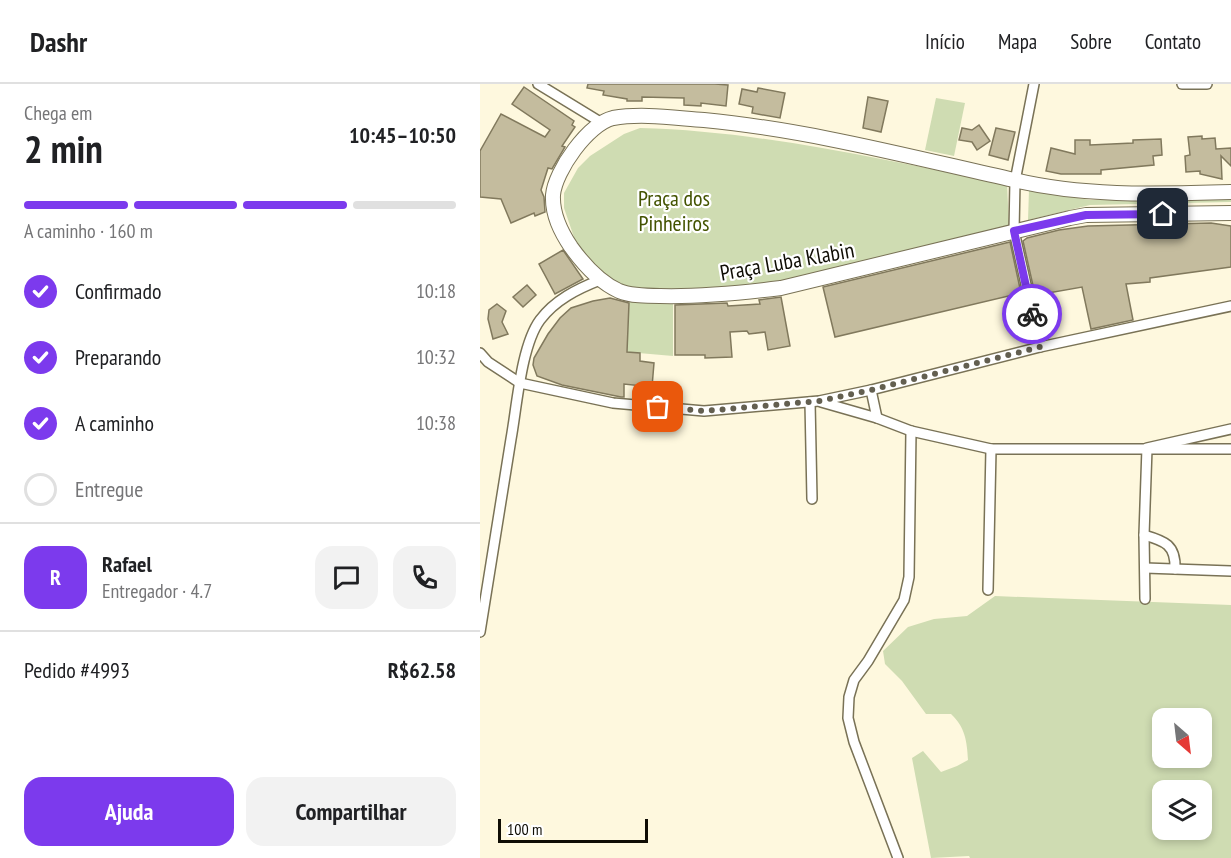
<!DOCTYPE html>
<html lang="pt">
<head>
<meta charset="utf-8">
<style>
	:root { --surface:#fff; --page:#f2f2f2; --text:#202124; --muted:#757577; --line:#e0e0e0; --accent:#7c3aed }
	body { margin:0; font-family:"PT Sans Narrow",sans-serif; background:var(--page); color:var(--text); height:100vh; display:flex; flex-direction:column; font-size:22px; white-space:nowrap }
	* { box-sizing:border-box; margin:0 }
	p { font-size:20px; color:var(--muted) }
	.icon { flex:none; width:33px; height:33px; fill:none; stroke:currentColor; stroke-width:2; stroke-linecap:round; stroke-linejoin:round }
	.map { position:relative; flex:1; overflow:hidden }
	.side { display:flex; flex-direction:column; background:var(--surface); width:480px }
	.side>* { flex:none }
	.needle { width:39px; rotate:152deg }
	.controls { position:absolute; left:672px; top:624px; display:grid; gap:12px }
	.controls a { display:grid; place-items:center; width:60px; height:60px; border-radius:12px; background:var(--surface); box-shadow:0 3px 9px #0003; font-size:30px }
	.scale { position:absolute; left:18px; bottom:15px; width:150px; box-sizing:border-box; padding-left:6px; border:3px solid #0f0d04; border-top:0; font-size:16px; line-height:21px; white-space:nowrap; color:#0f0d04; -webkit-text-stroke:4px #fff; paint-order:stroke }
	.pin { position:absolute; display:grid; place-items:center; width:51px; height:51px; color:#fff; margin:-26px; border-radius:12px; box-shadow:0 3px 9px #0006 }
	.courier { position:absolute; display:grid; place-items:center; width:60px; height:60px; margin:-30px; border:4px solid #7c3aed; border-radius:50%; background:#fff; color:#222; box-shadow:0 2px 8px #0007 }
	.overview em { font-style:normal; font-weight:700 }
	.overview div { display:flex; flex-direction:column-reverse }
	.overview { display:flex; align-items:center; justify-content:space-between; height:102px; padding:0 24px }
	h1 { font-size:39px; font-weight:700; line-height:45px }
	.bar { display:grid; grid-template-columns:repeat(4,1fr); gap:9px 6px; align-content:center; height:72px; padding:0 24px }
	.bar i { height:8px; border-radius:4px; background:var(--line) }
	.bar .on { background:var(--accent) }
	.bar p { grid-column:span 4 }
	.line { display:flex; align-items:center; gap:15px; padding:0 24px; border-top:2px solid var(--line) }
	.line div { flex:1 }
	.round { display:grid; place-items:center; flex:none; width:63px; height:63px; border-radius:18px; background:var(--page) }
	ol { padding:0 24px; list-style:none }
	li { display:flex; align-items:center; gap:18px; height:66px }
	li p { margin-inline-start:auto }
	li .icon { padding:6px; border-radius:50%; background:var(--accent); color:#fff; stroke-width:4 }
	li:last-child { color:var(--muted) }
	li i { width:33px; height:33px; border:3px solid var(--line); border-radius:50% }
	.action { display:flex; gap:12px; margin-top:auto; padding:12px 24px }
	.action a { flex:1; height:69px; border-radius:18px; background:var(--accent); color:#fff; font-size:24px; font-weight:700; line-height:69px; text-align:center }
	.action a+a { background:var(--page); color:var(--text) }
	header { display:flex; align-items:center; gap:36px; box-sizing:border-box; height:84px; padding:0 30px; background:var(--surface); border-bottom:2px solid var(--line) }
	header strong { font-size:28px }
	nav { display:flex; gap:33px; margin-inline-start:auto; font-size:21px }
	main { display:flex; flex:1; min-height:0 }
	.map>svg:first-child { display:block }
</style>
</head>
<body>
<header>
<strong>Dashr</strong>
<nav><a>Início</a><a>Mapa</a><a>Sobre</a><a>Contato</a></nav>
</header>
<main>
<section class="side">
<div class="overview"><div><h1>2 min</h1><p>Chega em</p></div><em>10:45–10:50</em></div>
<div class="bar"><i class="on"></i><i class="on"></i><i class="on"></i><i></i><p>A caminho · 160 m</p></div>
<ol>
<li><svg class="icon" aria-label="check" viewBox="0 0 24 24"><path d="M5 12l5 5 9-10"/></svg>Confirmado<p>10:18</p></li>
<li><svg class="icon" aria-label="check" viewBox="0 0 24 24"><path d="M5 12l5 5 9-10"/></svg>Preparando<p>10:32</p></li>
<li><svg class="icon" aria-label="check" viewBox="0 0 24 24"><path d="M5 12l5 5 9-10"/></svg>A caminho<p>10:38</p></li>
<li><i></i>Entregue</li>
</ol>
<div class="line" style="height:108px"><b class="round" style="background:var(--accent);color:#fff">R</b><div><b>Rafael</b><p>Entregador · 4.7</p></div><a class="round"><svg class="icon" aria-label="chat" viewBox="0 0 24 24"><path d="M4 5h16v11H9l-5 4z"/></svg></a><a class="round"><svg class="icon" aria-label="phone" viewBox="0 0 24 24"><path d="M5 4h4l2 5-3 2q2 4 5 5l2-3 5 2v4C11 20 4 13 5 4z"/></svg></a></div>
<div class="line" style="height:78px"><div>Pedido #4993</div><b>R$62.58</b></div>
<div class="action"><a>Ajuda</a><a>Compartilhar</a></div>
</section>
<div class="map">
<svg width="751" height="774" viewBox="0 0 751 774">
	<rect width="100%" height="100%" fill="#fef8de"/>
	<g fill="#cfdcb2" fill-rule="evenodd">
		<polygon points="456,14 485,19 474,72 445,66"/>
		<path d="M160,44C283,47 406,77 527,100L529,143L299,199L197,207L140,204L124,192L96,159L84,124V109L98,84L110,72L144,50Z"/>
		<polygon points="549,106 610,116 751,114 751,118 610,121 548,136"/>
		<polygon points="149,217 193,219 193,272 147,268"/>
		<path d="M515,512L751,521V774H490L489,772L451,774L432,674L443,667L461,688L477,682L488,676C487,657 485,643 471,630H446L422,597L405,580L403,567L428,543L454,535L487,532ZM682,634H722V674H682ZM682,706H722V746H682Z"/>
	</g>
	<g fill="#c4bc9e" stroke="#81795d" stroke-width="1.5">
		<polygon points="108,0 235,0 248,1 246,22 221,19 221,22 204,21 204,14 162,13 162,17 147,17 147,15 123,11 124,7 107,4"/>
		<polygon points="44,3 94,37 92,41 95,43 82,62 85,63 72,85 68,84 61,106 64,113 65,128 55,132 54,129 31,139 21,115 0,113 0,67 21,30 65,53 70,46 32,20"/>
		<polygon points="278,4 305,9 300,34 272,29 273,23 259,20 262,5 277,8"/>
		<polygon points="388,13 408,17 401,48 383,44"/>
		<polygon points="499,41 510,57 497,66 492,58 479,56 482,44 492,46"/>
		<polygon points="516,44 535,48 528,76 509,71"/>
		<polygon points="722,52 722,55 735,54 736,65 751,64 751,82 741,72 742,95 720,90 720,87 706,88 705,72 710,71 708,53"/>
		<polygon points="681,55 682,71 673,72 674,81 621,86 621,90 581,90 566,87 571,64 595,70 595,56 610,56 610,61 653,59 653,56"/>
		<polygon points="731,139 751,142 751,183 670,194 670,198 646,200 653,236 611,245 602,203 557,211 554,206 543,157 547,154 579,146 608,142"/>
		<polygon points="530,158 541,209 355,253 343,203"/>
		<polygon points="83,166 103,195 75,210 59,180"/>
		<polygon points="47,201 56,211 43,223 33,213"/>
		<polygon points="301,213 310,262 288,266 285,248 269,250 267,247 250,248 252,273 225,274 225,271 195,271 195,221 247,219 248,222 280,220 279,216"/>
		<polygon points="130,214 149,219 147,268 160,269 160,277 174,279 172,303 144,300 144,313 141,313 82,301 57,292 53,281 54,274 68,250 80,234 91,224 113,217"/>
		<polygon points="17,220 26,227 22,238 28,250 13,255 8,235 9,226"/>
	</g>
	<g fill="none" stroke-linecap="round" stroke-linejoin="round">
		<defs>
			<g id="minor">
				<polyline points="58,0 122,39"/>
				<polyline points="554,0 535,97 534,147 560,263"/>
				<polyline points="702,0 727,0"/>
				<polyline points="0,269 8,278 40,299 133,319 224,327 339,317 391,306 560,263 751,222"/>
				<polyline points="391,306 397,334"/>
				<polyline points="330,318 332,415"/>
				<polyline points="341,318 397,334 431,347 511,365 751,365"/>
				<path d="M664,451C685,457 696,461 695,485"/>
				<polyline points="665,484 751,487"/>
				<polyline points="508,506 511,365"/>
				<polyline points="665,515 664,451 667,364 751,345"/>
				<path d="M0,548C10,484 21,419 31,355C37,322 41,262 60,236C75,216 97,205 120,196"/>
				<polyline points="418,774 374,658 368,634 369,613 374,596 388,577 424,516 429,493 431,347"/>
			</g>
			<path id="secondary" d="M751,108C678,110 605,113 534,96C431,73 329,46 224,36C195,34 162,29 133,34C108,40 75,87 73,111C72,131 81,148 91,163C104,181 119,198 139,207C151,212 167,212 180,212C220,213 261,209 301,204L590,134L606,131L751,129"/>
		</defs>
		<use href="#minor" stroke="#797256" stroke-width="12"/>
		<use href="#secondary" stroke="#797256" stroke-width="16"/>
		<use href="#minor" stroke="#fff" stroke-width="9"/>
		<use href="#secondary" stroke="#fff" stroke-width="14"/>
	</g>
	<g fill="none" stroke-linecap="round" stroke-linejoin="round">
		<polyline stroke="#635f50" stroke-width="6" stroke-dasharray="0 10.8" points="178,323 224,327 339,317 391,306 560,263 552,230"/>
		<polyline stroke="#7c3aed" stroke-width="8" points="552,230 534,147 606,131 683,130"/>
	</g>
	<g text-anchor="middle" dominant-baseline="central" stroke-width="4.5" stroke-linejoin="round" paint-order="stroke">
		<g font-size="22" fill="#435300" stroke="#fff">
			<text x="194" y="114">Praça dos<tspan x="194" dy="25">Pinheiros</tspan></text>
		</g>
		<g font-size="22" fill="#0f0d04" stroke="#fff">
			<text transform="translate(307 177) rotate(-10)">Praça Luba Klabin</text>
		</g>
	</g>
</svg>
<div class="controls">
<a><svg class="needle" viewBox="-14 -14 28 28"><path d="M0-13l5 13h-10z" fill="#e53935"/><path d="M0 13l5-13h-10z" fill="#757577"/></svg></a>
<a><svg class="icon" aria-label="layers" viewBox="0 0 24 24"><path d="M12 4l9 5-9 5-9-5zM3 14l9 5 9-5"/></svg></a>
</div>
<div class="scale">100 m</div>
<div class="pin" style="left:178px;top:323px;background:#ea580c"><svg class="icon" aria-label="bag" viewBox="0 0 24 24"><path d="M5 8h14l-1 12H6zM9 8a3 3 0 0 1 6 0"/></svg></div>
<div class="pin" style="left:683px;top:130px;background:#1f2937"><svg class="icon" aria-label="home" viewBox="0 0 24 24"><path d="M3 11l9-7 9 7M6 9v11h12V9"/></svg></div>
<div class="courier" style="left:552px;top:230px"><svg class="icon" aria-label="bike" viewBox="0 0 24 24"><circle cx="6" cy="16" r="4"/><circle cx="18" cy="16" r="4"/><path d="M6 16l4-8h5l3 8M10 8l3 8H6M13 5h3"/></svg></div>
</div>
</main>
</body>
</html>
